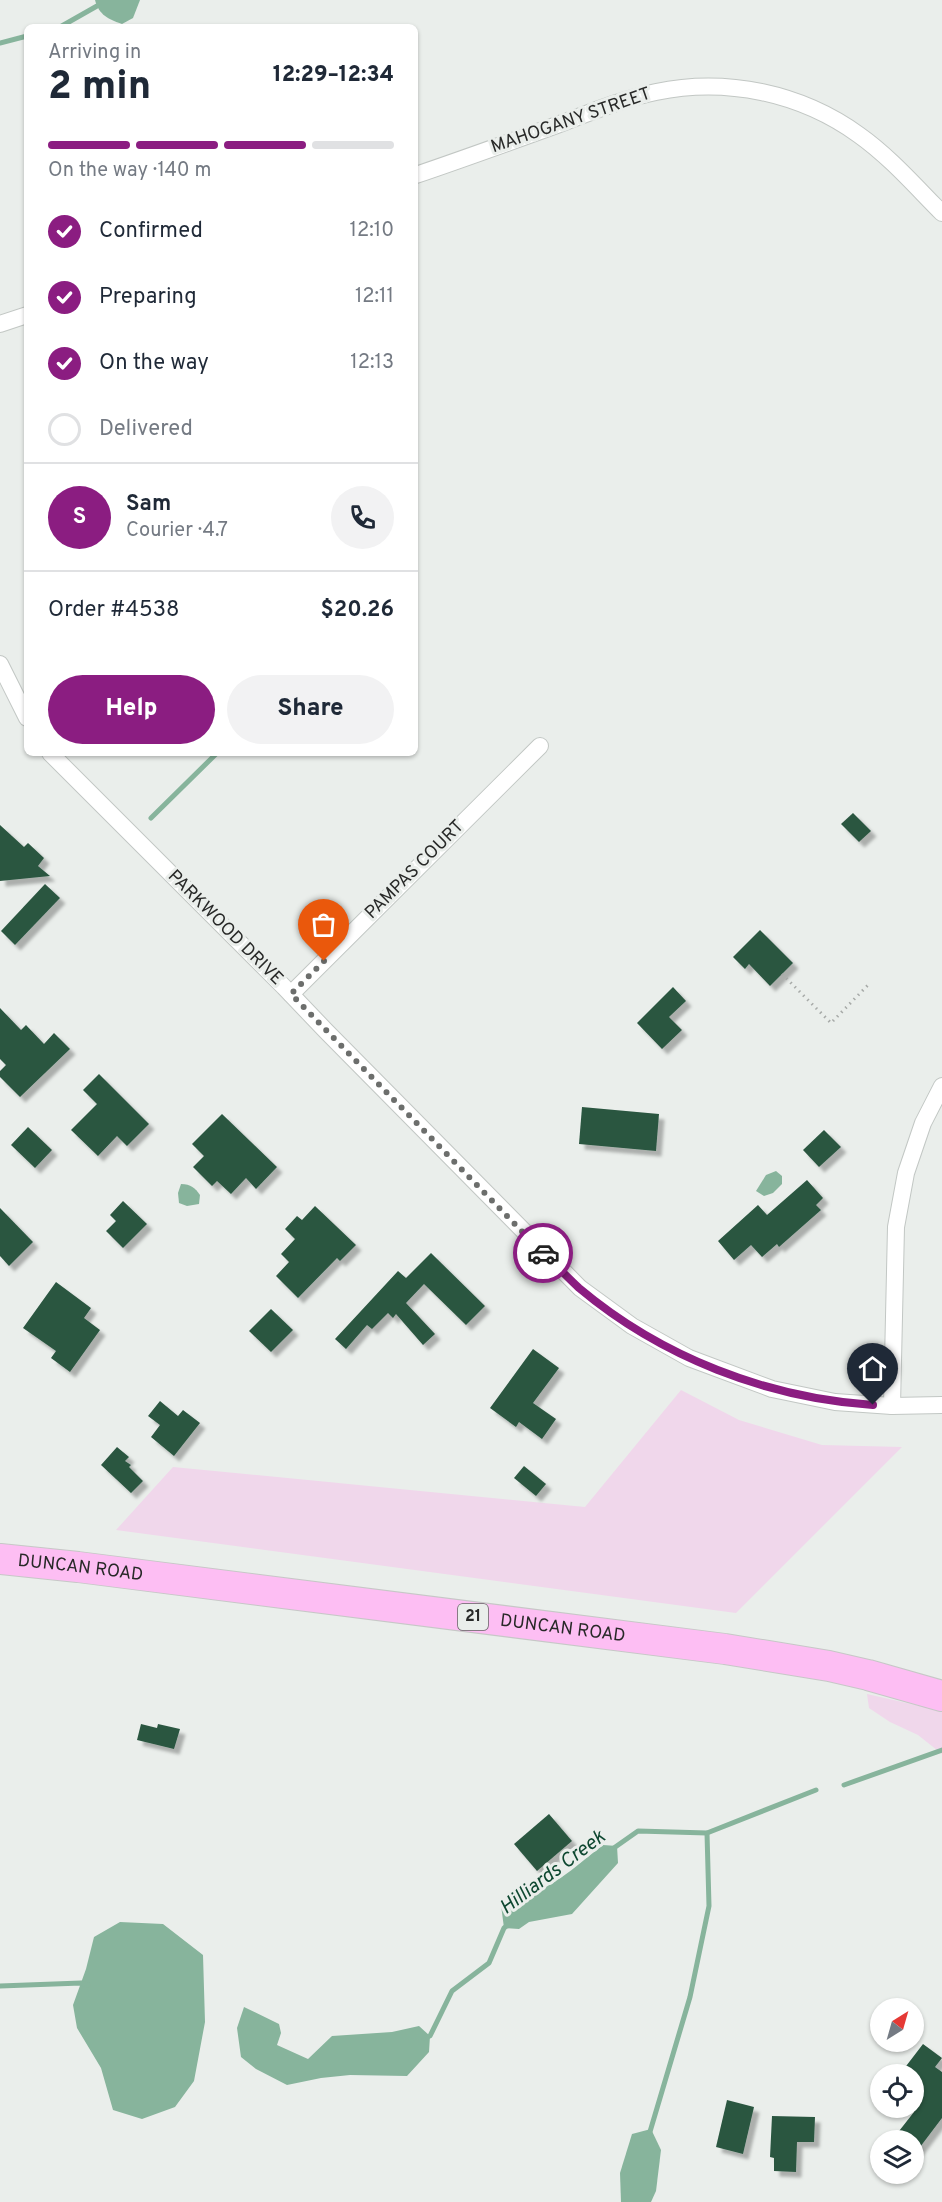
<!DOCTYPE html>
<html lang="en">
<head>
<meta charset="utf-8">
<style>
	:root { --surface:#fff; --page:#f2f2f3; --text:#1f2937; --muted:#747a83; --line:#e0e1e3; --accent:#8b1d81 }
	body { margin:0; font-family:Overpass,sans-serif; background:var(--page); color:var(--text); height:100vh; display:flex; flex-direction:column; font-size:22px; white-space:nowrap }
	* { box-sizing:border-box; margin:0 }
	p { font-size:20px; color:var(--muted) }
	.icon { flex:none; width:33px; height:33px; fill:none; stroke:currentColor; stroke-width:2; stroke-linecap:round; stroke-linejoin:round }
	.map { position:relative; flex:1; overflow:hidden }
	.drawer { position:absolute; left:24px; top:24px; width:394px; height:732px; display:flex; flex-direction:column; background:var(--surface); border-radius:9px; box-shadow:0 2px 4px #0004 }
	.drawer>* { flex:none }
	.needle { width:39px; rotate:37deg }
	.tools { position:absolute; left:870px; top:1998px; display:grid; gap:12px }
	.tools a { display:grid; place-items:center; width:54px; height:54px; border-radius:50%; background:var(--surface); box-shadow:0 2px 4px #0004; font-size:30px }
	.pin { position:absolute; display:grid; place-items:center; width:51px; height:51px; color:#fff; margin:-62px -26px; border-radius:50% 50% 50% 0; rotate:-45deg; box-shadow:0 0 6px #0007 }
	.pin .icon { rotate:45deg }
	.courier { position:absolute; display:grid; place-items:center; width:60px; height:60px; margin:-30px; border:4px solid #8b1d81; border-radius:50%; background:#fff; color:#222; box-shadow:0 2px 8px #0007 }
	.head em { font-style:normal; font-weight:800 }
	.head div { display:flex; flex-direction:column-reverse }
	.head { display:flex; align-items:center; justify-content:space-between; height:102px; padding:0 24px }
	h1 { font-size:39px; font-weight:800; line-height:45px }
	.bar { display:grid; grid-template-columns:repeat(4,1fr); gap:9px 6px; align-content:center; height:72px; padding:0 24px }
	.bar i { height:8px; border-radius:4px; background:var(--line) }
	.bar .on { background:var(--accent) }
	.bar p { grid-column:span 4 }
	.line { display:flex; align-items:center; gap:15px; padding:0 24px; border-top:2px solid var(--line) }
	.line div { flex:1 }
	.round { display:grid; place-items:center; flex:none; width:63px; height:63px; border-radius:32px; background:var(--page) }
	ol { padding:0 24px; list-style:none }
	li { display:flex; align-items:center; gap:18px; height:66px }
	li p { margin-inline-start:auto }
	li .icon { padding:6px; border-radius:50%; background:var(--accent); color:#fff; stroke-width:4 }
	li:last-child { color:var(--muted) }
	li i { width:33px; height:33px; border:3px solid var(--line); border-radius:50% }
	.action { display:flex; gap:12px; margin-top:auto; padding:12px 24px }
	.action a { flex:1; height:69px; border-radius:36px; background:var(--accent); color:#fff; font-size:24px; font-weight:800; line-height:69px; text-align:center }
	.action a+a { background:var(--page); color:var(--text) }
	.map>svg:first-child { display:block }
</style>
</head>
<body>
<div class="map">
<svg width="942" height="2202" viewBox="0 0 942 2202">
	<defs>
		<filter id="shadow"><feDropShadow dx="5.5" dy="5.5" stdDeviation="1.5" flood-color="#0004"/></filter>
	</defs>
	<rect width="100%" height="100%" fill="#eaeeeb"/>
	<g fill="#f0d7eb">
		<polygon points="681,1390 739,1420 822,1445 902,1447 736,1613 116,1530 173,1467 585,1507"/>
		<polygon points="867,1694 942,1711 942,1754 918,1735 890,1722 869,1708"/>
	</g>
	<g fill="#87b49c">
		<path d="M95,0H140L133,18L122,24C108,19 99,15 95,0Z"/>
		<polygon points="776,1171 782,1176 782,1184 773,1193 764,1196 756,1191 766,1175"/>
		<path d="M181,1184C191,1184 195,1188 200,1195L199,1204L187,1206L179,1203L178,1193Z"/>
		<path d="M603,1845L617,1846L618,1863L572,1914L529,1922L519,1929L504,1928L501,1905C517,1894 522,1898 536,1892C561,1881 582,1861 603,1845Z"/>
		<polygon points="120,1922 163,1924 203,1955 205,2022 194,2081 175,2107 142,2119 113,2110 101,2068 77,2028 73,2005 86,1969 94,1937"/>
		<polygon points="244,2007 279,2024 281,2033 277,2045 308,2059 332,2036 392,2032 419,2026 430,2036 429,2052 407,2076 350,2075 321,2078 287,2085 256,2069 241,2057 237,2028"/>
		<polygon points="651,2129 661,2150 656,2191 651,2202 621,2202 620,2173 632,2134"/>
	</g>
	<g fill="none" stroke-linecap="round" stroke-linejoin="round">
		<g stroke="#87b49c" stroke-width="5">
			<polyline points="60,27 97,6"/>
			<polyline points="0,43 27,36"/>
			<polyline points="151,818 217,753"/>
			<polyline points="844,1785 942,1750"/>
			<polyline points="611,1850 638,1831 707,1833 816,1790"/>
			<polyline points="0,1986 81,1983 88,1985"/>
			<polyline points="424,2038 430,2036 452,1991 489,1963 504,1928 509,1924"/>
			<polyline points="649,2135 690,1997 709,1906 707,1833"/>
		</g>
	</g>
	<g fill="#2b5641" filter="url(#shadow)">
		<polygon points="853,813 871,831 859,842 841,824"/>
		<polygon points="0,825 24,847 28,843 44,858 38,866 50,876 0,881"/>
		<polygon points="45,884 60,898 15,945 1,931"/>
		<polygon points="760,930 793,963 770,986 749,964 745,969 733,957"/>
		<polygon points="673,987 686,1001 669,1017 682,1030 662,1049 637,1023"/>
		<polygon points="0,1008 21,1030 26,1025 44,1044 54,1033 70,1049 20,1097 0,1077 0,1071 6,1065 0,1059"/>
		<polygon points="99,1074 149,1124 127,1146 117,1136 98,1156 71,1130 97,1104 83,1090"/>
		<polygon points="582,1107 659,1114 656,1151 579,1144"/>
		<polygon points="222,1114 277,1167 256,1189 246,1178 231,1194 217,1181 212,1186 193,1167 204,1156 192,1144"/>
		<polygon points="28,1127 52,1150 35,1168 11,1145"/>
		<polygon points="824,1130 841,1147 819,1167 803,1150"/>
		<polygon points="807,1180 823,1198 816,1205 821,1210 779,1247 777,1244 762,1257 751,1245 734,1260 718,1241 758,1205 767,1215"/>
		<polygon points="123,1201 147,1224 123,1248 106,1231 116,1221 110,1215"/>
		<polygon points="315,1206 356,1245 340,1261 337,1258 298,1298 276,1276 289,1262 281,1254 295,1239 285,1229 297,1216 302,1220"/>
		<polygon points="0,1208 33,1242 9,1266 0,1256"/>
		<polygon points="431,1253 485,1306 466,1325 424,1284 406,1303 435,1334 423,1345 396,1314 393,1318 388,1313 372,1329 367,1325 346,1349 335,1339 398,1271 406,1278"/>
		<polygon points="56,1282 91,1308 84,1318 100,1330 70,1372 51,1358 56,1351 23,1328"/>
		<polygon points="271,1309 293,1330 271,1352 249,1331"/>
		<polygon points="533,1349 559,1368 533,1403 556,1419 542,1439 519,1422 516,1427 490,1408"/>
		<polygon points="160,1401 178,1416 183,1410 200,1423 174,1456 151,1437 160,1425 148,1416"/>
		<polygon points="117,1447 129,1457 125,1461 131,1465 129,1467 143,1481 131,1493 101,1465"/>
		<polygon points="524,1466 546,1484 536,1496 514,1478"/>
		<polygon points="141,1724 157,1728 158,1724 180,1729 174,1749 137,1740"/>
		<polygon points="549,1814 572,1841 537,1871 514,1844"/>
		<polygon points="923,2044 942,2058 935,2067 942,2072 942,2118 914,2155 914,2140 892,2140 914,2112 914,2074 900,2074"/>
		<polygon points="727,2100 754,2107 743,2154 716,2147"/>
		<polygon points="772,2116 815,2117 814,2142 797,2142 796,2172 774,2171 774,2158 770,2157"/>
	</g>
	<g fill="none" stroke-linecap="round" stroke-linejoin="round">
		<defs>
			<g id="street">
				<path d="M416,175C463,159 510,142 557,125C589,113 622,99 656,92C726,77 801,93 859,135C890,157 915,186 942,213"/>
				<polyline points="0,324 27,315"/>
				<polyline points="0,664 27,718"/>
				<polyline points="50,753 284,987 326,1031 580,1288 632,1326 689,1358 772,1389 835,1402 892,1406 942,1405"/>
				<polyline points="291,994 540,746"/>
				<polyline points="892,1406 896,1227 906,1173 923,1123 942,1086"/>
			</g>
			<g id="highway">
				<path id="s1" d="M0,1559L78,1567L725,1649L829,1666L868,1675L942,1696"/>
			</g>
		</defs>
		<use href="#street" stroke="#c2c7c4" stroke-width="18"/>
		<use href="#highway" stroke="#c7c7c7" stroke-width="32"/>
		<polyline stroke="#a7aaa8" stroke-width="3" stroke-dasharray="1.5 4.5" stroke-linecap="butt" points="782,974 831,1023 869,984"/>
		<use href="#street" stroke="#fff" stroke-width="16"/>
		<use href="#highway" stroke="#fdbef3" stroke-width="30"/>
	</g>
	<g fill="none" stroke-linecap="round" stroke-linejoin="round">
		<polyline stroke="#6c6e6c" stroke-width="6" stroke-dasharray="0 10.8" points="324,961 291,994 543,1253"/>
		<path stroke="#8b1d81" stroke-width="8" d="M543,1253C555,1264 567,1277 579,1288C661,1357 767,1398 873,1405"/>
	</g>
	<g text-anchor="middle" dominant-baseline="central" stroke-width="6" stroke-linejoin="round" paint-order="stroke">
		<rect fill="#eaeeeb" stroke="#626462" stroke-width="1.5" x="458" y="1604" width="30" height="26" rx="4.5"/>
		<g font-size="16" font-weight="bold" fill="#282928">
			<text x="473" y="1617">21</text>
		</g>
		<g font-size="18" fill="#282928" stroke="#eaeeeb">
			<text transform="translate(571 121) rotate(-19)">MAHOGANY STREET</text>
			<text transform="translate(415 870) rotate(-45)">PAMPAS COURT</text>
			<text transform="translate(225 928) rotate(45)">PARKWOOD DRIVE</text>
			<text stroke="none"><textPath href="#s1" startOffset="81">DUNCAN ROAD</textPath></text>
			<text stroke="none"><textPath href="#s1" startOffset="567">DUNCAN ROAD</textPath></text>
		</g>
		<g font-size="20" font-style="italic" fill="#0d4730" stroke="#eaeeeb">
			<text transform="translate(553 1873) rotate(-37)">Hilliards Creek</text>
		</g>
	</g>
</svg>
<div class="tools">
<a><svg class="needle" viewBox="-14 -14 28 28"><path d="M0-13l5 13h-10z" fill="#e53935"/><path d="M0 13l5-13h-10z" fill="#747a83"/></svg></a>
<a><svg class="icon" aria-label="locate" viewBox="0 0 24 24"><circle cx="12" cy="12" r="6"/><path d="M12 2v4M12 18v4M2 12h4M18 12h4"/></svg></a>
<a><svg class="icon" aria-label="layers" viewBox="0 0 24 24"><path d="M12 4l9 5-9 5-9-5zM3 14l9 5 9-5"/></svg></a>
</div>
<div class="pin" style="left:324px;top:961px;background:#ea580c"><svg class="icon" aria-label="bag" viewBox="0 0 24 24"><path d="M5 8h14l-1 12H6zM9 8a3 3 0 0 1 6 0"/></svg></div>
<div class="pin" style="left:873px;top:1405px;background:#1f2937"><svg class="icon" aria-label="home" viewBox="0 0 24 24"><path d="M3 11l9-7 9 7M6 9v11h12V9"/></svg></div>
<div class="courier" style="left:543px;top:1253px"><svg class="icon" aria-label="car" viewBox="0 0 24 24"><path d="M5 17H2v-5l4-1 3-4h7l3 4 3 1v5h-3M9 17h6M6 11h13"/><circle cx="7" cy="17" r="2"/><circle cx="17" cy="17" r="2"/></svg></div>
<section class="drawer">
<div class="head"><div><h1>2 min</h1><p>Arriving in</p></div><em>12:29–12:34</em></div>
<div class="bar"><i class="on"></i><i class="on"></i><i class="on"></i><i></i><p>On the way · 140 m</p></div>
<ol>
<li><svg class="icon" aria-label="check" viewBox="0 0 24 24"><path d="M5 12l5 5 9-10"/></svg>Confirmed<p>12:10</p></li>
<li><svg class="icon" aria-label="check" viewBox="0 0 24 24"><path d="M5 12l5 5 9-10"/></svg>Preparing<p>12:11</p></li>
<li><svg class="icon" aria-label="check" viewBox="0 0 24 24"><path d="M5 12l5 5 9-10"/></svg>On the way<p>12:13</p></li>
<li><i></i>Delivered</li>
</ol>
<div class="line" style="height:108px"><b class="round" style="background:var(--accent);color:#fff">S</b><div><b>Sam</b><p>Courier · 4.7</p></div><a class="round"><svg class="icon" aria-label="phone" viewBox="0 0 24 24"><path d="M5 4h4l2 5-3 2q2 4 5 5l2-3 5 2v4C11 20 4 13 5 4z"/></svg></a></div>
<div class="line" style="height:78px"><div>Order #4538</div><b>$20.26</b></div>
<div class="action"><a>Help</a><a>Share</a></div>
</section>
</div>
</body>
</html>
